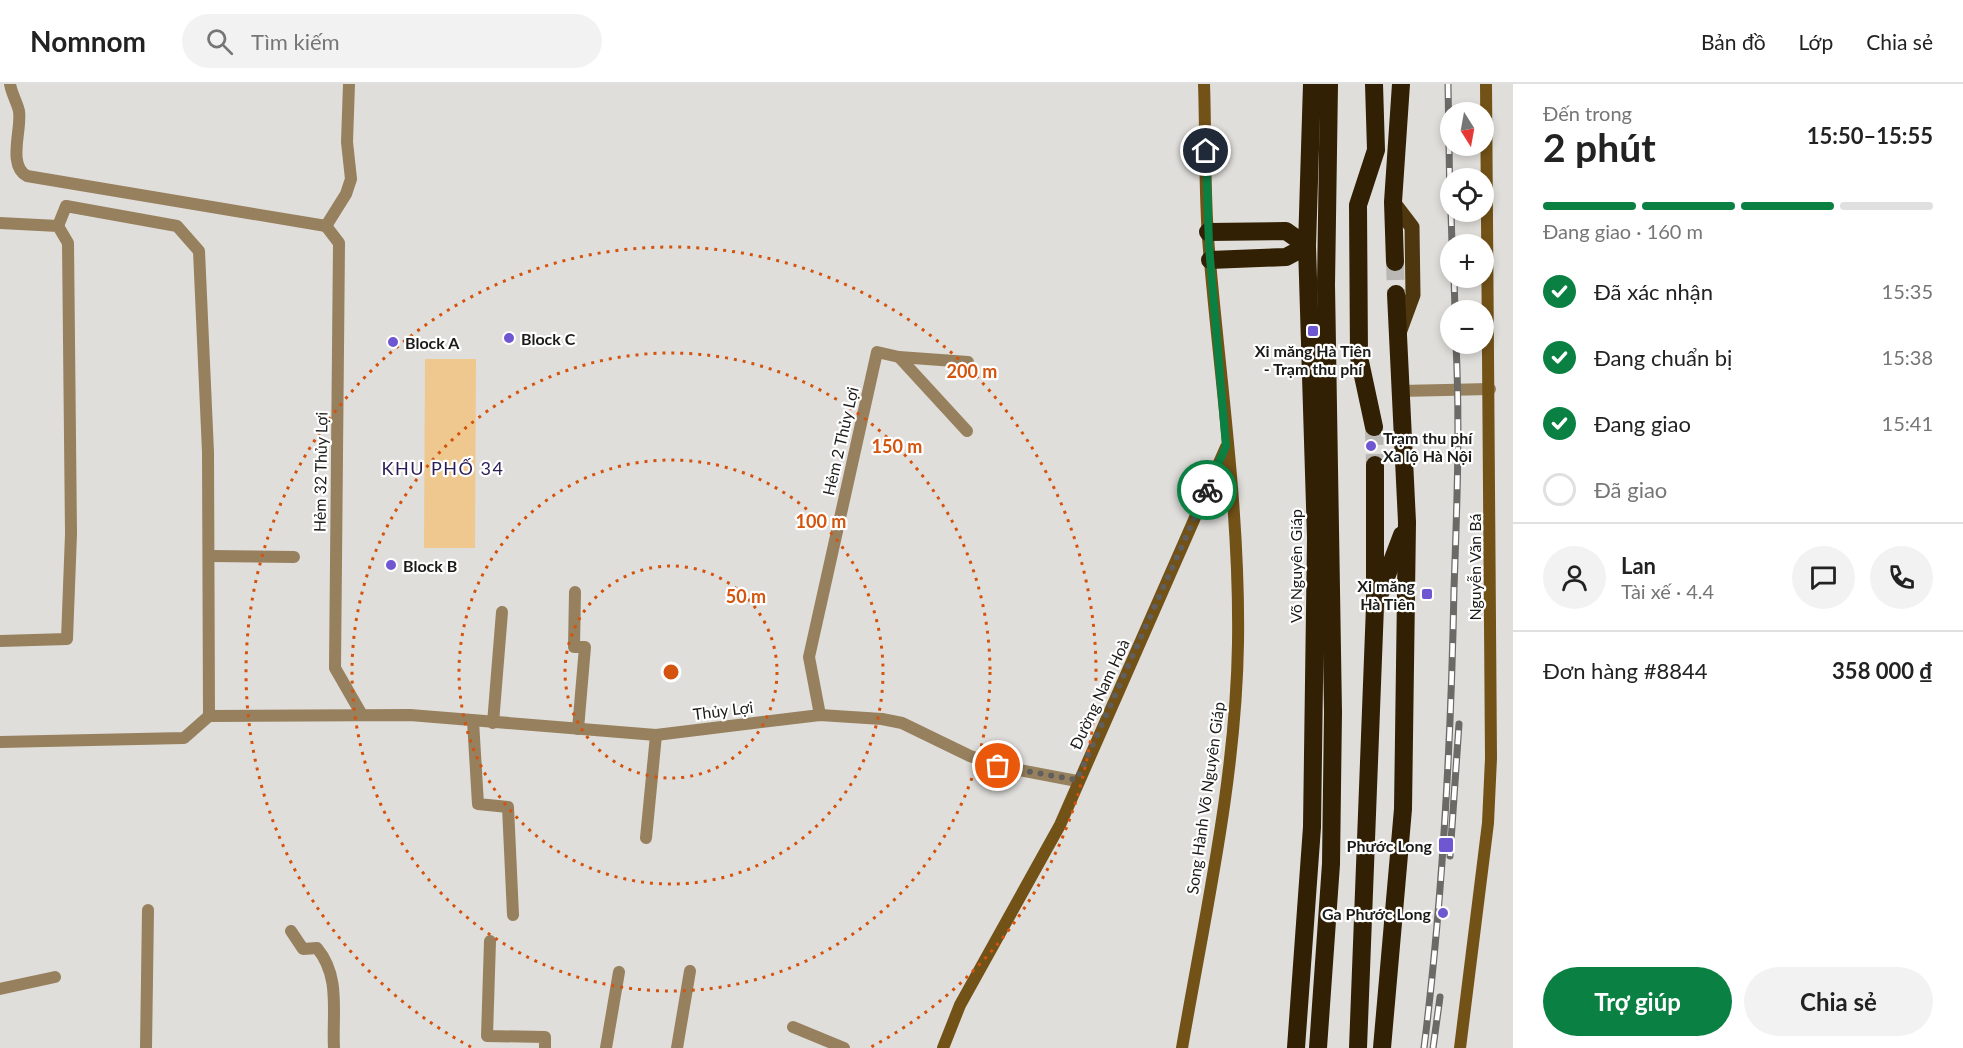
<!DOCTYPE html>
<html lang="vi">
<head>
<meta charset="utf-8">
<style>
	:root { --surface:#fff; --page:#f2f2f2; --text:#222; --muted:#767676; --line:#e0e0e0; --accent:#0b8043 }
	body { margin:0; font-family:Lato,sans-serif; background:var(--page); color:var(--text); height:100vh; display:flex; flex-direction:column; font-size:22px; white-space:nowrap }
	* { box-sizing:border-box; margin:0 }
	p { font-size:20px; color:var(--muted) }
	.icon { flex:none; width:33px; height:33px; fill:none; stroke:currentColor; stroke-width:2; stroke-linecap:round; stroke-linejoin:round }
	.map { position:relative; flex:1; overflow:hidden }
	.side { display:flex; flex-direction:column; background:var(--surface); width:450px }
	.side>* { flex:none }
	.needle { width:39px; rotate:169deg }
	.fabs { position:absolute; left:1440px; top:18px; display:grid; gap:12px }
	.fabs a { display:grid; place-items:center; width:54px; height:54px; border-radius:50%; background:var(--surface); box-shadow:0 3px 9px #0003; font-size:30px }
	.pin { position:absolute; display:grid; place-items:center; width:51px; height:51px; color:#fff; margin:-26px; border:3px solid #fff; border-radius:50%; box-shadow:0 2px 6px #0007 }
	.courier { position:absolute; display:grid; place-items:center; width:60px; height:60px; margin:-30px; border:4px solid #0b8043; border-radius:50%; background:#fff; color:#222; box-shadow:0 2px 8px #0007 }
	.overview em { font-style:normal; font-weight:700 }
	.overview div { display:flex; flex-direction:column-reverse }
	.overview { display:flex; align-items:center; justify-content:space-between; height:102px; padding:0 30px }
	h1 { font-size:39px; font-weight:700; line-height:45px }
	.bar { display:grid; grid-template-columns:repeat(4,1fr); gap:9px 6px; align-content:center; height:72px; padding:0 30px }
	.bar i { height:8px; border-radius:4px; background:var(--line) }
	.bar .active { background:var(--accent) }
	.bar p { grid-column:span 4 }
	.line { display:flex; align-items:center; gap:15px; padding:0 30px; border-top:2px solid var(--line) }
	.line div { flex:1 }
	.round { display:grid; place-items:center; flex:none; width:63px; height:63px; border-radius:32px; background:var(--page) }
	ol { padding:0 30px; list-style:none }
	li { display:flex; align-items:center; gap:18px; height:66px }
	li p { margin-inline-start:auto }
	li .icon { padding:6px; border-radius:50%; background:var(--accent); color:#fff; stroke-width:4 }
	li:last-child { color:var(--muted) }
	li i { width:33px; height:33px; border:3px solid var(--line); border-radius:50% }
	.cta { display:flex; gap:12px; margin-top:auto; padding:12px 30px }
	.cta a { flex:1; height:69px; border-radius:36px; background:var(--accent); color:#fff; font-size:24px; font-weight:700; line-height:69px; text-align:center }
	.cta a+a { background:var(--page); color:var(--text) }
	header { display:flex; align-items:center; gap:36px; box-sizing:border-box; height:84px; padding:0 30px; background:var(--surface); border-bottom:2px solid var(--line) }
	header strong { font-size:28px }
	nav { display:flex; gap:33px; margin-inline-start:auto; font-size:21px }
	.search { width:420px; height:54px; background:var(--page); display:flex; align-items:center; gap:15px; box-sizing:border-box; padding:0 21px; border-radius:33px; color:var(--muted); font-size:22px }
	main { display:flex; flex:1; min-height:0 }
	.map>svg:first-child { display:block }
</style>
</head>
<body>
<header>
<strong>Nomnom</strong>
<div class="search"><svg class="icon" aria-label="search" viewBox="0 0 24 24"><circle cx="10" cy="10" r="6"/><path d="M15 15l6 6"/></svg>Tìm kiếm</div>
<nav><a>Bản đồ</a><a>Lớp</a><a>Chia sẻ</a></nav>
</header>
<main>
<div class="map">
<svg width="1513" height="964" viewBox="0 0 1513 964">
	<rect width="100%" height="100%" fill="#e0dedb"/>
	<polygon fill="#eec88e" points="425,275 476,275 475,464 424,464"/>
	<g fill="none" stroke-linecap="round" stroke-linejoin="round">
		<g stroke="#b9b7b4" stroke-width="18" stroke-dasharray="18 9" stroke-linecap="butt">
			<polyline points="1395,178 1396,210"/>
			<polyline points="1374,343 1375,381"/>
		</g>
		<g stroke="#97805d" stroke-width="12">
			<path d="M10,0C12,11 17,18 19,27C22,46 7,81 27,92L326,142"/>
			<polyline points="0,139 58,142 68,159 71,450 67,555 0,557"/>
			<polyline points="58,142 66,122 177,142 199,167 208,368 209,632 410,631 656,651 820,631 882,635 902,639 970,672 998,682 1077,697"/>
			<polyline points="326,142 339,159 335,584 362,631"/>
			<polyline points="326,142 346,110 351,95 347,58 349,0"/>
			<polyline points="899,273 968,278"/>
			<polyline points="1400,307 1490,305"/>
			<polyline points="210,472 294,473"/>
			<polyline points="575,508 574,563 585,563 578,645"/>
			<polyline points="820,631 809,573 877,268 899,273 967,347"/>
			<polyline points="473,637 478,720 508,723 513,831"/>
			<polyline points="493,639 502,528"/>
			<polyline points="0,658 184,654 209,632"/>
			<polyline points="646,754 656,651"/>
			<path d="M291,847L303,865L317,864C341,893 332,929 334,964"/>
			<polyline points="490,857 487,952 545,953 545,964"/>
			<polyline points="0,905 55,893"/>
			<polyline points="793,943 844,964"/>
			<polyline points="146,964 148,826"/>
			<polyline points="606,964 619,888"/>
			<polyline points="677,964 690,887"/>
		</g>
		<g stroke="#735217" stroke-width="12">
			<polyline points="943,964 960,921 1060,741 1226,363"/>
			<path d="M1182,964C1205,830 1236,695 1238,559C1240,428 1220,296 1209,166C1204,111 1206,55 1204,0"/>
			<polyline points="1460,964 1488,739 1491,674 1486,0"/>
		</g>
		<polyline stroke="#4e370e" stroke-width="15" points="1393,118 1412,143 1413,211 1399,249"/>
		<g stroke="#312003" stroke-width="18">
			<polyline points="1208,148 1286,147 1307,162 1286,173 1210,176"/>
			<polyline points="1395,178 1393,118 1401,0"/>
			<polyline points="1374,343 1359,273 1358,121 1376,66 1374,0"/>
			<polyline points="1379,512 1402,451"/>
			<polyline points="1296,964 1312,743 1316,454 1307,162 1312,0"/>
			<polyline points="1318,964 1331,780 1333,628 1326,201 1329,0"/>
			<polyline points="1358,964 1375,522 1375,381"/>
			<polyline points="1382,964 1403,725 1407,438 1396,210"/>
		</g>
		<defs>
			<g id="rail">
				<polyline points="1448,0 1450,123"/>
				<polyline points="1451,128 1452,160"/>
				<polyline points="1454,194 1455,226"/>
				<polyline points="1450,772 1459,640"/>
				<path d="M1424,964C1443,812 1451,658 1454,505C1457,423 1460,341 1456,260"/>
				<polyline points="1433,964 1440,913"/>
			</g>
		</defs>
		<use href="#rail" stroke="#6b6a67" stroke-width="7"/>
		<use href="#rail" stroke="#fff" stroke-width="4.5" stroke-dasharray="14" stroke-linecap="butt"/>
	</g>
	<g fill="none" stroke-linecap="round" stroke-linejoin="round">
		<polyline stroke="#605f5d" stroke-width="6" stroke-dasharray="0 10.8" points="998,682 1077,696 1207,406"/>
		<polyline stroke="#0b8043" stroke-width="8" points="1206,67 1209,162 1226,362 1207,406"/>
	</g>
	<g fill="none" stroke="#d4530d" stroke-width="3" stroke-dasharray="3 6">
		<circle cx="671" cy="588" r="106"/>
		<circle cx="671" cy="588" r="212"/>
		<circle cx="671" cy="588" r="319"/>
		<path d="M471 963A425 425 0 1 1 871 963"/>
	</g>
	<g fill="#6f57d1" stroke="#fff" stroke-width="2">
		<rect x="1307" y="241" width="12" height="12" rx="3"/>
		<circle cx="509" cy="254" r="6"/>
		<circle cx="393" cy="258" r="6"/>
		<circle cx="1371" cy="362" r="6"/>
		<circle cx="391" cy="481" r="6"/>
		<rect x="1421" y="504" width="12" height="12" rx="3"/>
		<rect x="1438" y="753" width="16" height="16" rx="3"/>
		<circle cx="1443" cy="829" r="6"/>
	</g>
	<g text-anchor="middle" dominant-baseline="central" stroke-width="4.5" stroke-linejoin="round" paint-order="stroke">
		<g font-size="16" font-weight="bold" fill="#1b1b19" stroke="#fff" text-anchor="start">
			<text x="521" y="254">Block C</text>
			<text x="405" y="258">Block A</text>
			<text x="1313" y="266" text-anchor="middle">Xi măng Hà Tiên<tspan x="1313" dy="18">- Trạm thu phí</tspan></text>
			<text x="1383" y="353">Trạm thu phí<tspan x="1383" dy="18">Xa lộ Hà Nội</tspan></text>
			<text x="403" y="481">Block B</text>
			<text x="1415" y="501" text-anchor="end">Xi măng<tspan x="1415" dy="18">Hà Tiên</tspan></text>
			<text x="1432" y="761" text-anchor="end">Phước Long</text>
			<text x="1431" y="829" text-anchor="end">Ga Phước Long</text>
		</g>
		<g font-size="16" fill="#1b1b19" stroke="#fff">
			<text transform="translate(840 357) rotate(-77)">Hẻm 2 Thủy Lợi</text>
			<text transform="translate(320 388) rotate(-89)">Hẻm 32 Thủy Lợi</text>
			<text transform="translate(1295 482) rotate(-90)">Võ Nguyên Giáp</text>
			<text transform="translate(1474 483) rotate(-90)">Nguyễn Văn Bá</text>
			<text transform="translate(1099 610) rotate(-65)">Đường Nam Hoà</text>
			<text transform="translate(723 626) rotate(-7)">Thủy Lợi</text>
			<text transform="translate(1205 714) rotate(-82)">Song Hành Võ Nguyên Giáp</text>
		</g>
		<g font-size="18" letter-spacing="1.5" fill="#2a1e58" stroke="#fff">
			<text x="443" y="384">KHU PHỐ 34</text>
		</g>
	</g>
	<circle cx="671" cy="588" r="9" fill="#d4530d" stroke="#fff" stroke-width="3"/>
	<g font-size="18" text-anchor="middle" font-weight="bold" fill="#d4530d" stroke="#fff" stroke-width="4.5" stroke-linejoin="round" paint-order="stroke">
		<text x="972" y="294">200 m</text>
		<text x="897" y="369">150 m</text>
		<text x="821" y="444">100 m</text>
		<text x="746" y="519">50 m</text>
	</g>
</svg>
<div class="fabs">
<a><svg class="needle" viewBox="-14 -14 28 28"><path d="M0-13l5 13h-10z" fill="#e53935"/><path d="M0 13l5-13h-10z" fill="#767676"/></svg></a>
<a><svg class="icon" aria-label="locate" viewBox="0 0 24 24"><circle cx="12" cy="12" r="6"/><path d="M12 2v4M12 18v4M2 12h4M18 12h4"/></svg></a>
<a>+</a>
<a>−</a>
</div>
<div class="pin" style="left:998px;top:682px;background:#ea580c"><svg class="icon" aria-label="bag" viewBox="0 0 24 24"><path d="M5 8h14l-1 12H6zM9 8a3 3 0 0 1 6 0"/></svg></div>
<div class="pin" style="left:1206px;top:67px;background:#1f2937"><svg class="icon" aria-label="home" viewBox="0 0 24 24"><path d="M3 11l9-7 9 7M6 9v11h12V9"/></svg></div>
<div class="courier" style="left:1207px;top:406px"><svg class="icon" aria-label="bike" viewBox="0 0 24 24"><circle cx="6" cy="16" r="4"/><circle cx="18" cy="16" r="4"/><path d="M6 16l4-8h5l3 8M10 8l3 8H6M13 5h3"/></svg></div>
</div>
<section class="side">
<div class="overview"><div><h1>2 phút</h1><p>Đến trong</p></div><em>15:50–15:55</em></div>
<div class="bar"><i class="active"></i><i class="active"></i><i class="active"></i><i></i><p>Đang giao · 160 m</p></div>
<ol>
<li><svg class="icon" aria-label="check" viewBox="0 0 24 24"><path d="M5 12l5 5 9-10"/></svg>Đã xác nhận<p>15:35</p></li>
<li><svg class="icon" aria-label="check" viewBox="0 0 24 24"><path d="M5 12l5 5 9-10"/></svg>Đang chuẩn bị<p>15:38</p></li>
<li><svg class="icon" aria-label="check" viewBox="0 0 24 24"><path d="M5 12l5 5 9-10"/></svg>Đang giao<p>15:41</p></li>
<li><i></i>Đã giao</li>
</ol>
<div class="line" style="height:108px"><a class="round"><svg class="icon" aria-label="person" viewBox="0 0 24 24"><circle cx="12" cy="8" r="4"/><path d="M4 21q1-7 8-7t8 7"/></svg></a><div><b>Lan</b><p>Tài xế · 4.4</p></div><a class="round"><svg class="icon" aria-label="chat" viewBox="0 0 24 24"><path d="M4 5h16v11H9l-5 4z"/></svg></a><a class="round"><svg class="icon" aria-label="phone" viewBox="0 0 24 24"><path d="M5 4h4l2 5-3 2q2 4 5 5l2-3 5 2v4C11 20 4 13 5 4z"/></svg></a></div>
<div class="line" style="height:78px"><div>Đơn hàng #8844</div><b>358 000 ₫</b></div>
<div class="cta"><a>Trợ giúp</a><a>Chia sẻ</a></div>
</section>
</main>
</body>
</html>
